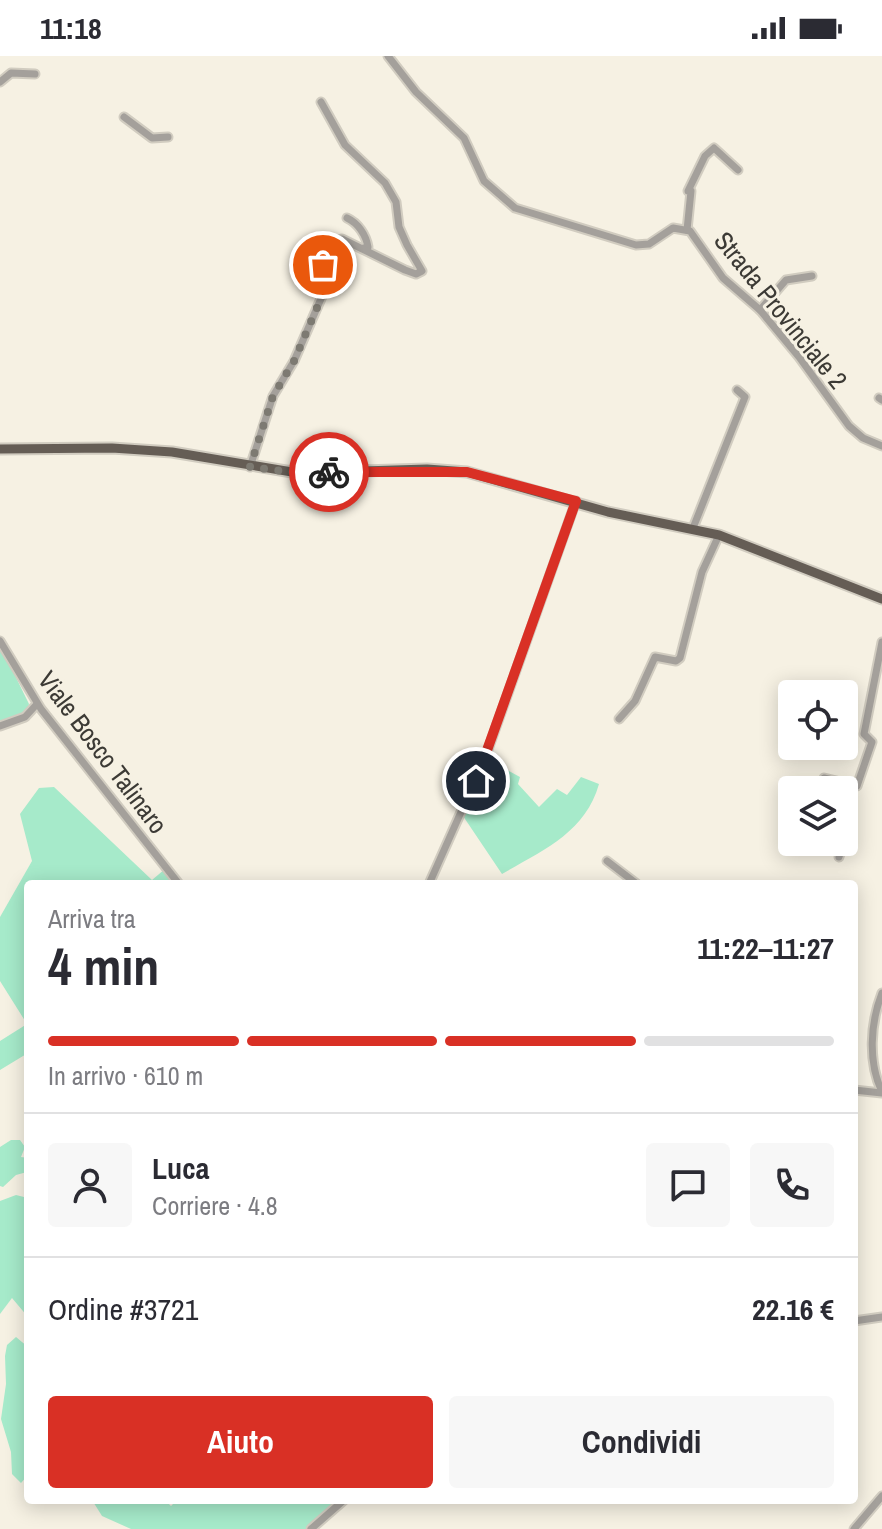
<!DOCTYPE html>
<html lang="it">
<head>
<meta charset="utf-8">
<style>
	:root { --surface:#fff; --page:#f7f7f7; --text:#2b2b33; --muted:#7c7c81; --line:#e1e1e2; --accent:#d93025 }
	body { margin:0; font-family:"Archivo Narrow",sans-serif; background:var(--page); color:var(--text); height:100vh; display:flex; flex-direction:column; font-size:30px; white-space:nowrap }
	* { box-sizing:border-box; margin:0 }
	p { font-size:26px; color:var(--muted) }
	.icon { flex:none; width:44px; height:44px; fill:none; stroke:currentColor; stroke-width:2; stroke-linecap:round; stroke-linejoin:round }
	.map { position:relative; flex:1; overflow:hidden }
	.drawer { position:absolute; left:24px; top:824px; width:834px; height:624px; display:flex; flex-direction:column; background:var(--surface); border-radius:8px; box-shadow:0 4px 20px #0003 }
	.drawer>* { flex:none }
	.fabs { position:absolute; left:778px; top:624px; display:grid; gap:16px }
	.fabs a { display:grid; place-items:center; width:80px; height:80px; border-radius:8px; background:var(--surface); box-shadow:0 4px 20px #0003; font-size:40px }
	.pin { position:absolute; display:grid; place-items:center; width:68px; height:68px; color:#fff; margin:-34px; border:4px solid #fff; border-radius:50%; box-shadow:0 2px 8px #0007 }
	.courier { position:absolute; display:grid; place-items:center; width:80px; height:80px; margin:-40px; border:6px solid #d93025; border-radius:50%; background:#fff; color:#222; box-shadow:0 2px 10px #0007 }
	.summary em { font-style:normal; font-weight:700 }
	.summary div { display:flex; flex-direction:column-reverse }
	.summary { display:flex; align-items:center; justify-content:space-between; height:136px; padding:0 24px }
	h1 { font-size:52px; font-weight:700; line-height:60px }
	.bar { display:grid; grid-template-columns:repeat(4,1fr); gap:12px 8px; align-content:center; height:96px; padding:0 24px }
	.bar i { height:10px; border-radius:6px; background:var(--line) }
	.bar .selected { background:var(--accent) }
	.bar p { grid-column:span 4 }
	.line { display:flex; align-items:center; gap:20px; padding:0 24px; border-top:2px solid var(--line) }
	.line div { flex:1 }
	.round { display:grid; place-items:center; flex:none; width:84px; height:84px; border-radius:8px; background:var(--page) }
	.cta { display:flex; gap:16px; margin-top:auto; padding:16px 24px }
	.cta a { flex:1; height:92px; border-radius:8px; background:var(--accent); color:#fff; font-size:32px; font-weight:700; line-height:92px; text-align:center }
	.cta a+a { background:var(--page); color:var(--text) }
	.status { display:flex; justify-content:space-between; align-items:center; height:56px; padding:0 40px; background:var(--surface); direction:ltr }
	.status svg { height:22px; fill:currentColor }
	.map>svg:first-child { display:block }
</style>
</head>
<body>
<div class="status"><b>11:18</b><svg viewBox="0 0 49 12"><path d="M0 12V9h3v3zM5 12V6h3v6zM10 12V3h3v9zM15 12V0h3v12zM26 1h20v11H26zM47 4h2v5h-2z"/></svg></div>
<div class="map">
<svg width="882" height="1473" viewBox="0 0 882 1473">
	<rect width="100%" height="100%" fill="#f6f1e3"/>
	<g fill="#a6eaca">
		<path d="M0,589L29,648C25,662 13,664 0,668Z"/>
		<path d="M489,704L520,721L518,728L539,751L557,733L567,739L581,721L599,728C585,777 543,794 502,818L463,760Z"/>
		<polygon points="54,731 152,824 165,813 177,828 28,828 28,997 0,1014 0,985 27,968 0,925 0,861 32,805 20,758 39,732"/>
		<polygon points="11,1084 20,1084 25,1091 21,1101 28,1102 27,1116 16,1119 3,1131 0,1130 0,1091"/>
		<polygon points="16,1139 28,1142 28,1261 12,1242 0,1258 0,1145"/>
		<polygon points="16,1281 28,1291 28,1419 21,1427 12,1418 11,1396 1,1363 6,1328 5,1300 7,1289"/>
		<polygon points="92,1444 165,1444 171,1450 177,1444 342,1444 308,1473 131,1473 102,1460"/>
	</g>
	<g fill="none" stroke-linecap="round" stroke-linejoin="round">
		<defs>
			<g id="minor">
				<polyline points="388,0 416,36 464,82 484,125 515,152 636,189 649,188 673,172 690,175 723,222 760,254 799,301 849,370 863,382 882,390"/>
				<polyline points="0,26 11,17 35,18"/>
				<polyline points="124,61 152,82 168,81"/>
				<path d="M347,162C358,167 366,179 368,191L364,192"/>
				<polyline points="687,174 691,135 688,135 705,100 714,92 738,114"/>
				<polyline points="760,254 786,224 812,220"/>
				<polyline points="879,342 882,344"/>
				<polyline points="250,411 273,340 294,305 323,238 309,223 312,213 335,205 339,184 342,183 405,214 416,218 422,215 407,189 399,171 396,146 385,127 345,89 321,46"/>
				<polyline points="693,472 745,341 737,334"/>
				<polyline points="0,585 41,653 179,828"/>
				<polyline points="619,663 635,645 655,601 676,605 680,602 702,516 719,479"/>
				<polyline points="0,670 25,661 37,648"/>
				<polyline points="821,734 824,722 857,730 872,686 864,678 882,586"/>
				<polyline points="832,786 842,789 839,801"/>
				<polyline points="607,805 637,828"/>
				<polyline points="429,828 485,702 576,445"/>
				<path d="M882,937C870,968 868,1006 882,1036"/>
				<polyline points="854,1034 882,1037"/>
				<polyline points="854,1265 882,1261"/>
				<polyline points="311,1473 344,1444"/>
				<polyline points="854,1473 882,1440"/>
			</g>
			<polyline id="major" points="0,393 112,392 172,396 298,417 427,413 467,416 608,456 719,479 882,543"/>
		</defs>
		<use href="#minor" stroke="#d1ccc0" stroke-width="11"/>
		<use href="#major" stroke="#d1ccc0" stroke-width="13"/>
		<use href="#minor" stroke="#a4a09b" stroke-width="7"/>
		<use href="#major" stroke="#655d55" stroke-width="9"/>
	</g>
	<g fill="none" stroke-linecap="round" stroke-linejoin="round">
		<polyline stroke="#7d7a72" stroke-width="8" stroke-dasharray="0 14.4" points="323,209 316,210 309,217 323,238 294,305 273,340 250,411 298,417 329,416"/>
		<polyline stroke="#d93025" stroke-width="10" points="329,416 467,416 576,445 476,725"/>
	</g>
	<g text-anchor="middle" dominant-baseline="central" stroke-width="6" stroke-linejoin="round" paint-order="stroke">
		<g font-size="26" fill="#3c3a35" stroke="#f6f1e3">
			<text transform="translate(781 254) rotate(51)">Strada Provinciale 2</text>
			<text transform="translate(103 696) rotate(53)">Viale Bosco Talinaro</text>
		</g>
	</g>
</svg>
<div class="fabs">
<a><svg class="icon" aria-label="locate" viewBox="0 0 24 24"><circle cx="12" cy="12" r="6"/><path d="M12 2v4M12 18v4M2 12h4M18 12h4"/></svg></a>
<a><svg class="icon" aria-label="layers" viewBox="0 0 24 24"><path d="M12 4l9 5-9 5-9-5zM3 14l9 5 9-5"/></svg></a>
</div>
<div class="pin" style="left:323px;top:209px;background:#ea580c"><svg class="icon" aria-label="bag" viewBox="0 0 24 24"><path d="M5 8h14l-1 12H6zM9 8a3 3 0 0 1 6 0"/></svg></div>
<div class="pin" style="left:476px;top:725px;background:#1f2937"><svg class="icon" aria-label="home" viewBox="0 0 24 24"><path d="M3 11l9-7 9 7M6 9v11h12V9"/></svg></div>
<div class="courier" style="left:329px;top:416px"><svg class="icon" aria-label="bike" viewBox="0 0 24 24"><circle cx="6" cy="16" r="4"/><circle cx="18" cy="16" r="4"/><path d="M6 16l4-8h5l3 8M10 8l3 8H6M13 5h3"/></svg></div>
<section class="drawer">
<div class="summary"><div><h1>4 min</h1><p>Arriva tra</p></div><em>11:22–11:27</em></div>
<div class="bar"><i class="selected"></i><i class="selected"></i><i class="selected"></i><i></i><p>In arrivo · 610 m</p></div>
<div class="line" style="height:144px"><a class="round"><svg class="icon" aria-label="person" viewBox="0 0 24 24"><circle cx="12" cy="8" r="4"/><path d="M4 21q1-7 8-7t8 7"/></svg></a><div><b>Luca</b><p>Corriere · 4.8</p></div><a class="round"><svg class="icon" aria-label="chat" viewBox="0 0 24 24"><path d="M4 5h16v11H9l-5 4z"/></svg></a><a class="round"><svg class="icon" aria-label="phone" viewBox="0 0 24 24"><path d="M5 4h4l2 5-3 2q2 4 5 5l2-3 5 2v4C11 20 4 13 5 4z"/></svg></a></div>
<div class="line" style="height:104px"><div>Ordine #3721</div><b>22.16 €</b></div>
<div class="cta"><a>Aiuto</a><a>Condividi</a></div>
</section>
</div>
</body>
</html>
